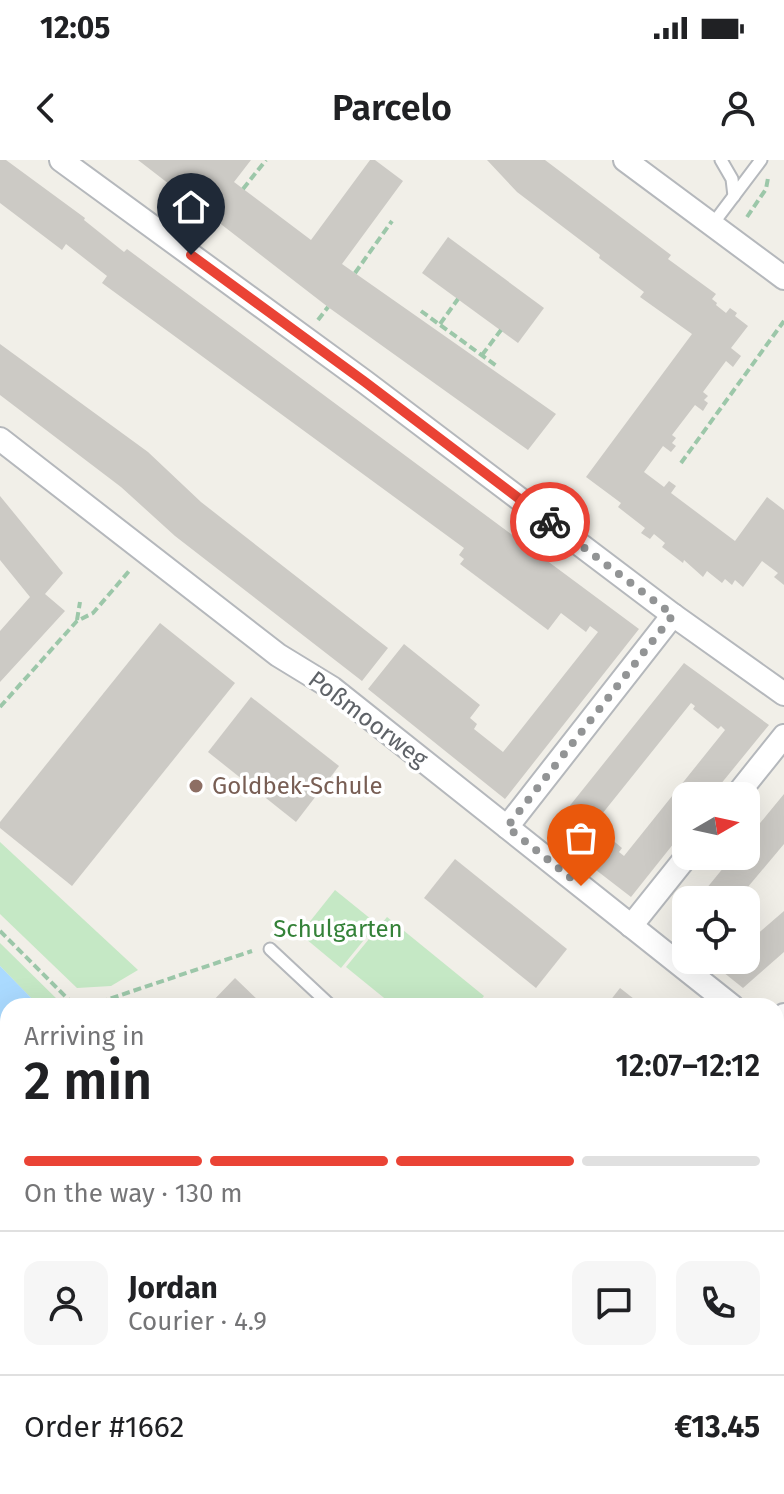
<!DOCTYPE html>
<html lang="en">
<head>
<meta charset="utf-8">
<style>
	:root { --surface:#fff; --page:#f6f6f6; --text:#202124; --muted:#757577; --line:#e0e0e0; --accent:#ea4335 }
	body { margin:0; font-family:"Fira Sans",sans-serif; background:var(--page); color:var(--text); height:100vh; display:flex; flex-direction:column; font-size:30px; white-space:nowrap }
	* { box-sizing:border-box; margin:0 }
	p { font-size:26px; color:var(--muted) }
	.icon { flex:none; width:44px; height:44px; fill:none; stroke:currentColor; stroke-width:2; stroke-linecap:round; stroke-linejoin:round }
	.map { position:relative; flex:1; overflow:hidden }
	.panel { position:absolute; left:0px; top:838px; width:784px; height:496px; display:flex; flex-direction:column; background:var(--surface); border-radius:24px 24px 0 0; box-shadow:0 8px 32px #0002 }
	.panel>* { flex:none }
	.needle { width:52px; rotate:81deg }
	.tools { position:absolute; left:672px; top:622px; display:grid; gap:16px }
	.tools a { display:grid; place-items:center; width:88px; height:88px; border-radius:16px; background:var(--surface); box-shadow:0 8px 32px #0002; font-size:40px }
	.pin { position:absolute; display:grid; place-items:center; width:68px; height:68px; color:#fff; margin:-82px -34px; border-radius:50% 50% 50% 0; rotate:-45deg; box-shadow:0 0 8px #0007 }
	.pin .icon { rotate:45deg }
	.courier { position:absolute; display:grid; place-items:center; width:80px; height:80px; margin:-40px; border:6px solid #ea4335; border-radius:50%; background:#fff; color:#222; box-shadow:0 2px 10px #0007 }
	.headline em { font-style:normal; font-weight:600 }
	.headline div { display:flex; flex-direction:column-reverse }
	.headline { display:flex; align-items:center; justify-content:space-between; height:136px; padding:0 24px }
	h1 { font-size:52px; font-weight:600; line-height:60px }
	.bar { display:grid; grid-template-columns:repeat(4,1fr); gap:12px 8px; align-content:center; height:96px; padding:0 24px }
	.bar i { height:10px; border-radius:6px; background:var(--line) }
	.bar .on { background:var(--accent) }
	.bar p { grid-column:span 4 }
	.line { display:flex; align-items:center; gap:20px; padding:0 24px; border-top:2px solid var(--line) }
	.line div { flex:1 }
	.round { display:grid; place-items:center; flex:none; width:84px; height:84px; border-radius:16px; background:var(--page) }
	.status { display:flex; justify-content:space-between; align-items:center; height:56px; padding:0 40px; background:var(--surface); direction:ltr }
	.status svg { height:22px; fill:currentColor }
	header { display:flex; justify-content:space-between; align-items:center; height:104px; padding:0 24px; background:var(--surface); font-size:36px; font-weight:600 }
	.map>svg:first-child { display:block }
</style>
</head>
<body>
<div class="status"><b>12:05</b><svg viewBox="0 0 49 12"><path d="M0 12V9h3v3zM5 12V6h3v6zM10 12V3h3v9zM15 12V0h3v12zM26 1h20v11H26zM47 4h2v5h-2z"/></svg></div>
<header><svg class="icon" aria-label="back" viewBox="0 0 24 24"><path d="M15 5l-7 7 7 7"/></svg>Parcelo<svg class="icon" aria-label="person" viewBox="0 0 24 24"><circle cx="12" cy="8" r="4"/><path d="M4 21q1-7 8-7t8 7"/></svg></header>
<div class="map">
<svg width="784" height="1334" viewBox="0 0 784 1334">
	<rect width="100%" height="100%" fill="#f1efe8"/>
	<g fill="#c5e8c5">
		<polygon points="0,683 0,682 138,810 111,826 77,828 0,754"/>
		<polygon points="335,730 377,764 341,808 300,774"/>
		<polygon points="387,757 484,836 476,846 394,846 346,807"/>
		<polygon points="0,783 64,846 39,846 0,806"/>
		<polygon points="776,1273 784,1281 784,1334 589,1334 595,1326 776,1326"/>
	</g>
	<g fill="#aadaff">
		<polygon points="0,806 39,846 8,846 8,969 0,961"/>
		<polygon points="367,1326 522,1326 530,1334 375,1334"/>
	</g>
	<g fill="#cccac5" fill-rule="evenodd">
		<polygon points="0,0 6,0 85,58 84,60 124,92 127,89 201,144 639,469 505,639 368,529 404,484 480,545 470,558 477,564 474,569 503,592 598,472 590,466 586,472 561,453 548,470 460,404 464,399 459,395 464,388 102,123 107,116 66,84 62,90 0,43"/>
		<polygon points="138,0 251,0 234,22 311,80 370,0 375,0 403,21 342,104 556,254 528,290 328,147"/>
		<polygon points="487,0 545,0 671,95 668,99 716,134 712,139 717,143 716,145 726,153 730,148 737,153 735,156 748,166 731,188 741,196 733,207 726,201 703,232 708,236 704,240 708,243 703,251 695,245 672,275 676,278 672,283 676,286 671,292 663,286 644,312 664,327 669,321 676,326 671,333 735,381 767,337 784,350 784,425 774,417 778,413 762,401 743,427 735,420 732,425 725,419 722,423 707,411 703,417 684,400 683,403 662,387 665,383 654,374 650,379 641,373 645,368 618,347 621,343 586,317 692,174 640,137 644,132 599,98 600,95 517,32"/>
		<polygon points="448,77 544,148 518,183 422,113"/>
		<polygon points="0,184 148,292 201,342 388,488 362,521 175,376 121,327 0,235"/>
		<polygon points="0,336 63,413 45,434 65,451 0,522 0,471 30,437 0,400"/>
		<polygon points="160,463 235,523 72,726 0,668 0,662"/>
		<path d="M684,503L769,565L711,636H686V668L631,737L548,673ZM691,543L695,546L693,549L718,569L721,566L725,570L624,696L619,692L622,688L610,678L598,669L595,673L590,669Z"/>
		<polygon points="251,537 339,606 296,662 208,592"/>
		<polygon points="784,634 784,684 737,740 697,740 733,696 746,696 746,680"/>
		<polygon points="455,699 567,789 536,828 424,738"/>
		<polygon points="784,751 784,792 743,828 708,800 746,800 746,784"/>
		<polygon points="686,754 686,782 672,771"/>
		<polygon points="235,818 264,846 208,846"/>
		<polygon points="620,828 643,846 606,846"/>
		<polygon points="776,953 784,960 784,1009 776,1019"/>
		<polygon points="0,1121 8,1129 8,1192 0,1184"/>
		<polygon points="784,1145 784,1201 776,1195 776,1155"/>
		<polygon points="137,1326 201,1326 192,1334 144,1334"/>
	</g>
	<g fill="none" stroke-linecap="round" stroke-linejoin="round">
		<defs>
			<g id="service">
				<polyline points="721,0 732,19 734,36"/>
				<polyline points="712,65 761,0"/>
				<polyline points="270,789 331,846"/>
				<polyline points="776,1033 784,1024"/>
			</g>
			<g id="minor">
				<polyline points="61,0 365,222 673,455 784,534"/>
				<polyline points="625,0 784,118"/>
				<polyline points="0,279 278,495 332,528 732,846"/>
				<polyline points="736,636 784,576"/>
				<polyline points="507,667 673,455"/>
				<polyline points="631,766 687,696"/>
				<polyline points="776,862 784,855"/>
				<polyline points="776,882 784,888"/>
				<polyline points="0,1065 8,1073"/>
				<polyline points="264,1326 273,1334"/>
			</g>
		</defs>
		<use href="#service" stroke="#b5b8bc" stroke-width="15"/>
		<use href="#minor" stroke="#b5b8bc" stroke-width="26"/>
		<g stroke="#9cc7a9" stroke-width="4" stroke-dasharray="8 4" stroke-linecap="butt">
			<polyline points="243,29 266,0"/>
			<polyline points="747,57 766,29 768,18"/>
			<polyline points="204,78 217,61"/>
			<polyline points="355,113 392,61"/>
			<polyline points="421,151 498,207"/>
			<polyline points="318,160 328,147"/>
			<polyline points="440,164 458,139"/>
			<polyline points="482,195 501,170"/>
			<polyline points="681,303 784,161"/>
			<polyline points="77,460 80,442"/>
			<polyline points="0,547 77,461 93,453 130,410"/>
			<polyline points="0,771 73,844 87,846"/>
			<polyline points="88,846 252,791"/>
			<polyline points="776,1283 784,1292"/>
			<polyline points="312,1326 315,1334"/>
			<polyline points="633,1334 639,1326"/>
		</g>
		<use href="#service" stroke="#fff" stroke-width="11"/>
		<use href="#minor" stroke="#fff" stroke-width="22"/>
	</g>
	<g fill="none" stroke-linecap="round" stroke-linejoin="round">
		<polyline stroke="#929495" stroke-width="8" stroke-dasharray="0 14.4" points="550,362 673,455 507,667 581,726"/>
		<polyline stroke="#ea4335" stroke-width="10" points="191,95 365,222 550,362"/>
	</g>
	<circle fill="#8d6e63" stroke="#fff" stroke-width="3" cx="196" cy="626" r="8"/>
	<g text-anchor="middle" dominant-baseline="central" stroke-width="7" stroke-linejoin="round" paint-order="stroke">
		<g font-size="24" fill="#5f6368" stroke="#fff">
			<text transform="translate(368 559) rotate(37)">Poßmoorweg</text>
		</g>
		<g font-size="24" fill="#785e54" stroke="#fff" text-anchor="start">
			<text x="212" y="626">Goldbek-Schule</text>
		</g>
		<g font-size="24" fill="#348238" stroke="#fff">
			<text x="338" y="769">Schulgarten</text>
		</g>
	</g>
</svg>
<div class="tools">
<a><svg class="needle" viewBox="-14 -14 28 28"><path d="M0-13l5 13h-10z" fill="#e53935"/><path d="M0 13l5-13h-10z" fill="#757577"/></svg></a>
<a><svg class="icon" aria-label="locate" viewBox="0 0 24 24"><circle cx="12" cy="12" r="6"/><path d="M12 2v4M12 18v4M2 12h4M18 12h4"/></svg></a>
</div>
<div class="pin" style="left:581px;top:726px;background:#ea580c"><svg class="icon" aria-label="bag" viewBox="0 0 24 24"><path d="M5 8h14l-1 12H6zM9 8a3 3 0 0 1 6 0"/></svg></div>
<div class="pin" style="left:191px;top:95px;background:#1f2937"><svg class="icon" aria-label="home" viewBox="0 0 24 24"><path d="M3 11l9-7 9 7M6 9v11h12V9"/></svg></div>
<div class="courier" style="left:550px;top:362px"><svg class="icon" aria-label="bike" viewBox="0 0 24 24"><circle cx="6" cy="16" r="4"/><circle cx="18" cy="16" r="4"/><path d="M6 16l4-8h5l3 8M10 8l3 8H6M13 5h3"/></svg></div>
<section class="panel">
<div class="headline"><div><h1>2 min</h1><p>Arriving in</p></div><em>12:07–12:12</em></div>
<div class="bar"><i class="on"></i><i class="on"></i><i class="on"></i><i></i><p>On the way · 130 m</p></div>
<div class="line" style="height:144px"><a class="round"><svg class="icon" aria-label="person" viewBox="0 0 24 24"><circle cx="12" cy="8" r="4"/><path d="M4 21q1-7 8-7t8 7"/></svg></a><div><b>Jordan</b><p>Courier · 4.9</p></div><a class="round"><svg class="icon" aria-label="chat" viewBox="0 0 24 24"><path d="M4 5h16v11H9l-5 4z"/></svg></a><a class="round"><svg class="icon" aria-label="phone" viewBox="0 0 24 24"><path d="M5 4h4l2 5-3 2q2 4 5 5l2-3 5 2v4C11 20 4 13 5 4z"/></svg></a></div>
<div class="line" style="height:104px"><div>Order #1662</div><b>€13.45</b></div>
</section>
</div>
</body>
</html>
